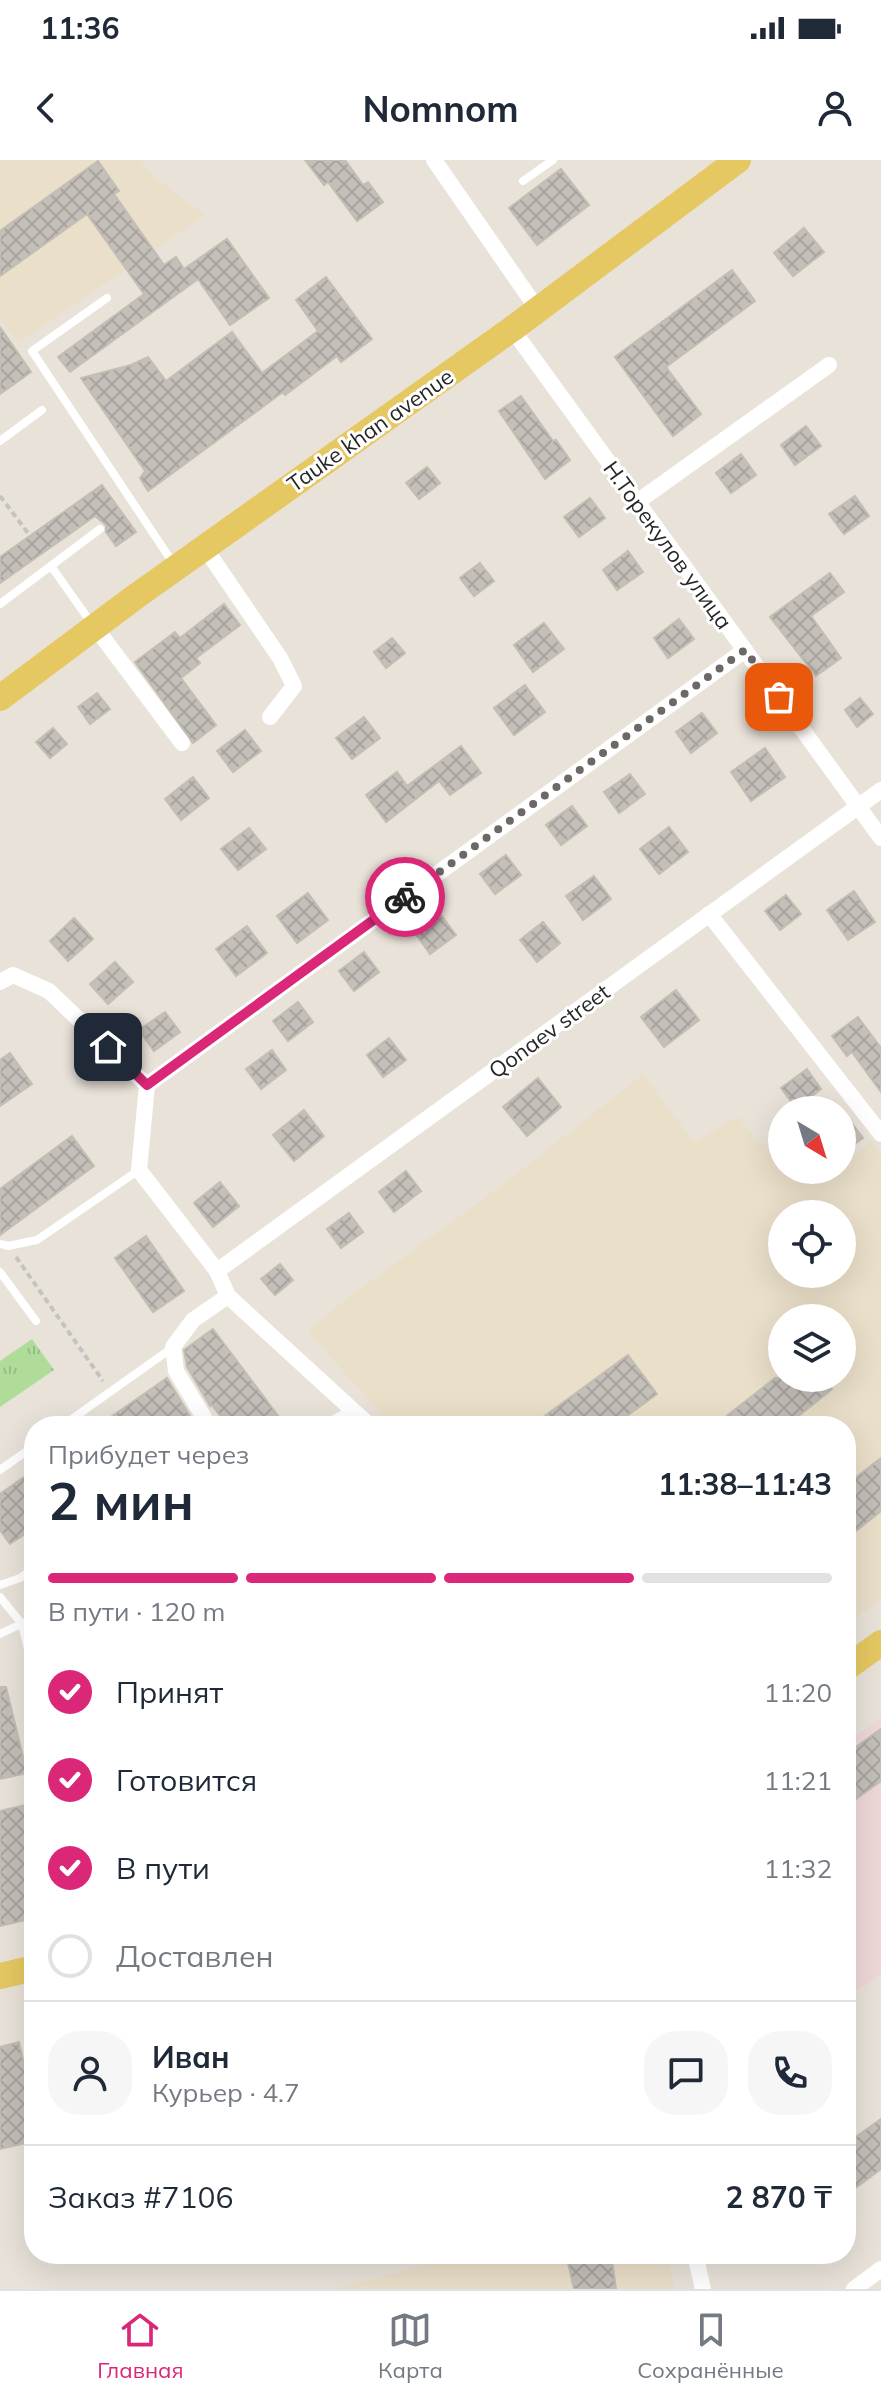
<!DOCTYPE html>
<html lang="ru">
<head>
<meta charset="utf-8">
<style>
	:root { --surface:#fff; --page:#f6f6f7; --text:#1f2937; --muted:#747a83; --line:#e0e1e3; --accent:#db2777 }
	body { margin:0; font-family:Mulish,sans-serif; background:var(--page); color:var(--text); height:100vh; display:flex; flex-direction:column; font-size:30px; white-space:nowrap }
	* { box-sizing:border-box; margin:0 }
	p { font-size:26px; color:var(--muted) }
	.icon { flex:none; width:44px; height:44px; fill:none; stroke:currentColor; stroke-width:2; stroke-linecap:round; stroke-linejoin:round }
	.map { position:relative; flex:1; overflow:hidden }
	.panel { position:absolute; left:24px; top:1256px; width:832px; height:848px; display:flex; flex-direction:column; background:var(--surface); border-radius:32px; box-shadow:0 8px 32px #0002 }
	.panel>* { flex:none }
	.needle { width:52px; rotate:142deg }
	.controls { position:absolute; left:768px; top:936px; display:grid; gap:16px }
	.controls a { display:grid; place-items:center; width:88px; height:88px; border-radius:50%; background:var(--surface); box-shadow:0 8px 32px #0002; font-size:40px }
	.pin { position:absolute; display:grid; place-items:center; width:68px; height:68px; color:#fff; margin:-34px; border-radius:16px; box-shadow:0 4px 12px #0006 }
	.courier { position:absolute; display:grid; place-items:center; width:80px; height:80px; margin:-40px; border:6px solid #db2777; border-radius:50%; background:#fff; color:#222; box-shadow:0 2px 10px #0007 }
	.summary em { font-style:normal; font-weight:700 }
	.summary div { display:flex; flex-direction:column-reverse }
	.summary { display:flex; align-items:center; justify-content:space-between; height:136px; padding:0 24px }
	h1 { font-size:52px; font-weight:700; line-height:60px }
	.bar { display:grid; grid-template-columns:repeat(4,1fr); gap:12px 8px; align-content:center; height:96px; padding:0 24px }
	.bar i { height:10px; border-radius:6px; background:var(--line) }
	.bar .on { background:var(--accent) }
	.bar p { grid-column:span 4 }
	.line { display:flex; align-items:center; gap:20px; padding:0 24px; border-top:2px solid var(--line) }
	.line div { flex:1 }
	.round { display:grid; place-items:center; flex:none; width:84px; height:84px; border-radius:32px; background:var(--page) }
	ol { padding:0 24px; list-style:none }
	li { display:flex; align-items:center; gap:24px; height:88px }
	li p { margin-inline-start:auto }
	li .icon { padding:8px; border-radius:50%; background:var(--accent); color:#fff; stroke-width:4 }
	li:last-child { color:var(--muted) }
	li i { width:44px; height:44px; border:4px solid var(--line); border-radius:50% }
	.status { display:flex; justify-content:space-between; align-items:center; height:56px; padding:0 40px; background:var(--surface); direction:ltr }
	.status svg { height:22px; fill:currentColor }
	header { display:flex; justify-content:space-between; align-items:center; height:104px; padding:0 24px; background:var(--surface); font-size:36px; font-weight:700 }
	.tabs { display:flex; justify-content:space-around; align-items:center; height:112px; border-top:2px solid var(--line); background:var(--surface); font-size:22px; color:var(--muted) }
	.tabs a { display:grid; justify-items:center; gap:4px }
	.tabs .on { color:var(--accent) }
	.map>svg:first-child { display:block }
</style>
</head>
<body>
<div class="status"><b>11:36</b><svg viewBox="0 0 49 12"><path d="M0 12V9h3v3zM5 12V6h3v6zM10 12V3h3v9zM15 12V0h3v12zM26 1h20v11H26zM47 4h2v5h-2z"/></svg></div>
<header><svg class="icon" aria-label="back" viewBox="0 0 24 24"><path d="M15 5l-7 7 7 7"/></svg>Nomnom<svg class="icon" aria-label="person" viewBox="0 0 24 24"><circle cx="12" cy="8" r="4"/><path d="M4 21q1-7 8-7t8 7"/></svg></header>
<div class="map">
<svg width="881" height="2129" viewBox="0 0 881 2129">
	<defs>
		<pattern id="park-tufts" width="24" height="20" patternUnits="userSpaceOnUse" patternTransform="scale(2)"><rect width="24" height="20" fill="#afdc99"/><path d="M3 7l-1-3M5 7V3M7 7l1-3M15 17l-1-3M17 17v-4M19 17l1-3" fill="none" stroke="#97bd84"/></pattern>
		<pattern id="building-cross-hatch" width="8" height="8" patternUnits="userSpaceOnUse" patternTransform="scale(2)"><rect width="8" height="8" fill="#c4bfb9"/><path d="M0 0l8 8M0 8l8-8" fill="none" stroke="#a8a49f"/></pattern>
	</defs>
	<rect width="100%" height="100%" fill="#e9e2d9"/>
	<g fill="#eadfc9" fill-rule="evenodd">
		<polygon points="0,0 140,0 155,18 205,55 18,183 0,160"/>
		<path d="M643,914L694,982L738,957L756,980L782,994V1010H813L828,1018L838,1010H842V1007L872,981L881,993V1439L846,1466V1266H391L308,1171L349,1137L513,1017ZM782,1054H842V1114H782ZM782,1158H842V1218H782Z"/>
		<polygon points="445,2094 667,2094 675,2129 335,2129 446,2100"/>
	</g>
	<polygon fill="#efd7d8" points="881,1558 881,1814 846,1838 846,1583"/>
	<polygon fill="url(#park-tufts)" points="32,1179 54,1210 0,1247 0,1201"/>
	<g fill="url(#building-cross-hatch)" stroke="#c3beb4" stroke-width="2">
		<polygon points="305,0 345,0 363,25 368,22 383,42 357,61 328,22 324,25"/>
		<polygon points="98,1 119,31 114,34 164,105 176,97 184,109 227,79 269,138 230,165 198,119 70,212 58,197 144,134 87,54 0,116 0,71"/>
		<polygon points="561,9 589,45 537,85 509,48"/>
		<polygon points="804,68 824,92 793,116 774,93"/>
		<polygon points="732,110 755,141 666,207 701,254 673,276 615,197"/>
		<polygon points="326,117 372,179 341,202 337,196 285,235 283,232 148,331 140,318 145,311 81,218 131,205 148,197 166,221 232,172 262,213 318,171 296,140"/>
		<polygon points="0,167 31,212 0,234"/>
		<polygon points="521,236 553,281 556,280 570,300 545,319 499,251"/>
		<polygon points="806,266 821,286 795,305 781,285"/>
		<polygon points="741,294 756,315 731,333 716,313"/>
		<polygon points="427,307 440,323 419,339 406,323"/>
		<polygon points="102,325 136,372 116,386 106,372 106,365 95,356 0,423 0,397"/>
		<polygon points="855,336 869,356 844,374 829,354"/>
		<polygon points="590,338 605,358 579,377 564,357"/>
		<polygon points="628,391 643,412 617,430 603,410"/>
		<polygon points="480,403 494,421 474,436 460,418"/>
		<polygon points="830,413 844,432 811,456 841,498 816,516 770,457"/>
		<polygon points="224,444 240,465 196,498 200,503 181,518 216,565 193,583 135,502 175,472 180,478"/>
		<polygon points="679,459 694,479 668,498 654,478"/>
		<polygon points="544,463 564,489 533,512 514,485"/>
		<polygon points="392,478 405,493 386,508 374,492"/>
		<polygon points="525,525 545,552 514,575 494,548"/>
		<polygon points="97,533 110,549 90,564 78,547"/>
		<polygon points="860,538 873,554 857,567 845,550"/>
		<polygon points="702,553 717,573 691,593 676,572"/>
		<polygon points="364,557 380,578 352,599 336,578"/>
		<polygon points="53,568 67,584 50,598 36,582"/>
		<polygon points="245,570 261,591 233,612 217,591"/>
		<polygon points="461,586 481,613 450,635 439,621 386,662 366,635 397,612 407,626"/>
		<polygon points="765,588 785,617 751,641 731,612"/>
		<polygon points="630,614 645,634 619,653 604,632"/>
		<polygon points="193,617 209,638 181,660 165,639"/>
		<polygon points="572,646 587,666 561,685 546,665"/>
		<polygon points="669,667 688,692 659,714 640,689"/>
		<polygon points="249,668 266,689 238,710 221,689"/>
		<polygon points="506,695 521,715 495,734 480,714"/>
		<polygon points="594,716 611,739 583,760 566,736"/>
		<polygon points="854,731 875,762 848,780 827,750"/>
		<polygon points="308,733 328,760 297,783 277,756"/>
		<polygon points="786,735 801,754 780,770 765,751"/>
		<polygon points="441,755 456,775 430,794 415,773"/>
		<polygon points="74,758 93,779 68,801 50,781"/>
		<polygon points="543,762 560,783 537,802 520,780"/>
		<polygon points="247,766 267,793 236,816 216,789"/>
		<polygon points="364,792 379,812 354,831 339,811"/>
		<polygon points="115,802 133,822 108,844 90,824"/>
		<polygon points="676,830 699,860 664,887 641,857"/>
		<polygon points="298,842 313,862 288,881 273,861"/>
		<polygon points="165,852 180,872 154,891 139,870"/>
		<polygon points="858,857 881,888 881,932 852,892 847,896 832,876"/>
		<polygon points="389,878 406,900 383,917 367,895"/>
		<polygon points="272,890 286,910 261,929 246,909"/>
		<polygon points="10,893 32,924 0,946 0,900"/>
		<polygon points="807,909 821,929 796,948 781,928"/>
		<polygon points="538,918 561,947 527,976 503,947"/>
		<polygon points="304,950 324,976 294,1001 273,975"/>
		<polygon points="842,950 863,978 842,993"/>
		<polygon points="72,976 94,1006 0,1075 0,1029"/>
		<polygon points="406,1011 421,1031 394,1052 379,1032"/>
		<polygon points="220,1022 239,1046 213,1067 194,1043"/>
		<polygon points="349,1053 363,1072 341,1088 327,1069"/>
		<polygon points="146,1076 184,1131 153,1152 115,1098"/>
		<polygon points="280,1104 293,1120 275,1135 261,1119"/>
		<polygon points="213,1169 279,1257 267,1266 228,1266 211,1244 210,1246 187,1207 184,1190"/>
		<polygon points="628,1195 657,1234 613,1266 531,1266"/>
		<polygon points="167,1218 191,1258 180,1266 98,1266"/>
		<polygon points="775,1218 823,1218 832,1229 786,1266 714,1266"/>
		<polygon points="881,1298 881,1351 846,1379 846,1325"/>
		<polygon points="34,1310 34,1368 10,1384 0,1370 0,1334"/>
		<polygon points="0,1527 6,1527 27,1613 0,1619"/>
		<polygon points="881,1569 881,1621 846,1646 846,1594"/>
		<polygon points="34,1643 34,1758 0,1766 0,1651"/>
		<polygon points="19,1882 34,1948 34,1981 0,1989 0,1887"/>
		<polygon points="881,1959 881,2009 846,2035 846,1984"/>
		<polygon points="566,2094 611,2094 616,2129 574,2129"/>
	</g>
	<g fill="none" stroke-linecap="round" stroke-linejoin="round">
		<g stroke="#c3c3c3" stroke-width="4" stroke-dasharray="6 4" stroke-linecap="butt">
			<polyline points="0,336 28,373"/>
			<polyline points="16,1097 103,1221"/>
		</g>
		<g stroke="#fff" stroke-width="8">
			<polyline points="523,21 553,0"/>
			<polyline points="107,138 32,191 173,403"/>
			<polyline points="0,281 42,250"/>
			<polyline points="51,406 92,464"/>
			<polyline points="0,444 100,369"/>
			<polyline points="0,1084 8,1086 37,1080 139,1010"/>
			<polyline points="0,1112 36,1161"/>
			<polyline points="62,1266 172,1188"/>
			<polyline points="321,1266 351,1250"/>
			<polyline points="0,1310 34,1286"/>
			<polyline points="0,1425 20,1418 34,1408"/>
			<polyline points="0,1437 22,1464 34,1514"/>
			<polyline points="0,1474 34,1458"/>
		</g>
		<g stroke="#fff" stroke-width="16">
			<polyline points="434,0 538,150"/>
			<polyline points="512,169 881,678"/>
			<polyline points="637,342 829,205"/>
			<polyline points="205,388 280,498 294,526 270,557"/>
			<polyline points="95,467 182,583"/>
			<polyline points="709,754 881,974"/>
			<polyline points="0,822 13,815 49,831 147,925 745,490"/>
			<polyline points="147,925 139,1010 217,1111 228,1136 193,1160 173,1187 176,1211 209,1266"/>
			<polyline points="217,1111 881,630"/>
			<polyline points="228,1136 370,1266"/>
			<polyline points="695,2094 703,2129"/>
			<polyline points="854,2129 881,2109"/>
		</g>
		<g stroke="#e5c862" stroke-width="26">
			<polyline points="0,538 135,437 512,169 738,0"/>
			<polyline points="846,1508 881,1483"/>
			<polyline points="0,1816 34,1808"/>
		</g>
	</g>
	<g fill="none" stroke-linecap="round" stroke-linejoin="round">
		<polyline stroke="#6b6865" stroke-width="8" stroke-dasharray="0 14.4" points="405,737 745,490 779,537"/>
		<polyline stroke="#db2777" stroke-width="10" points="108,887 147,925 405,737"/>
	</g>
	<g text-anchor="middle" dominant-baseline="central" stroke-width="6" stroke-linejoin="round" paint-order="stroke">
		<g font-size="22" fill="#272727" stroke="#fff">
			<text transform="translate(370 270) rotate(-35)">Tauke khan avenue</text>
			<text transform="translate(668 385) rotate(54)">Н.Торекулов улица</text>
			<text transform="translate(549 871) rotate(-36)">Qonaev street</text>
		</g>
	</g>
</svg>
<div class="controls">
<a><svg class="needle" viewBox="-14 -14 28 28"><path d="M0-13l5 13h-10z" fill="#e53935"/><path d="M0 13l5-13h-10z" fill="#747a83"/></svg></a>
<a><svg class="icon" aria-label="locate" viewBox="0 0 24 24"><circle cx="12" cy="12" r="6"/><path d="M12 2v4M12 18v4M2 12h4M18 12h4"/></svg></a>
<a><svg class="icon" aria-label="layers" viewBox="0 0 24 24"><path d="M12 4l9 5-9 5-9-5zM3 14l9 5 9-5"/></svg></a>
</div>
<div class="pin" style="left:779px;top:537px;background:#ea580c"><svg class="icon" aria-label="bag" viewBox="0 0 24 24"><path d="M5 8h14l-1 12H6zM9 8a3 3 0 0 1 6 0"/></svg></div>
<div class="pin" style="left:108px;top:887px;background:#1f2937"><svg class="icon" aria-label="home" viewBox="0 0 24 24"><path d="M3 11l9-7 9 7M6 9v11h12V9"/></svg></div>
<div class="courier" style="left:405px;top:737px"><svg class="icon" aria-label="bike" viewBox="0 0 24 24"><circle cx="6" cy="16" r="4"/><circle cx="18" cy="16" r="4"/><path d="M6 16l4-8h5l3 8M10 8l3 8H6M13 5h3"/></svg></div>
<section class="panel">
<div class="summary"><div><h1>2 мин</h1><p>Прибудет через</p></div><em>11:38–11:43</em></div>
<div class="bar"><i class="on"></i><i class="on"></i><i class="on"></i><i></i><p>В пути · 120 m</p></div>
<ol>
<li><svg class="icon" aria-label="check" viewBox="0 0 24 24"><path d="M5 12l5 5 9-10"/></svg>Принят<p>11:20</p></li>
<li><svg class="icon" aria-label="check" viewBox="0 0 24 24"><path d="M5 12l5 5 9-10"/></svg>Готовится<p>11:21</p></li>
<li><svg class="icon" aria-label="check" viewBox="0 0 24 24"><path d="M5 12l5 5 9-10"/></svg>В пути<p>11:32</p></li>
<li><i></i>Доставлен</li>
</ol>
<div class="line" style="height:144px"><a class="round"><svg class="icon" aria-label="person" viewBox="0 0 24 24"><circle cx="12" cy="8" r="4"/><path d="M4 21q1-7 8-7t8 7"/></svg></a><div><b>Иван</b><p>Курьер · 4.7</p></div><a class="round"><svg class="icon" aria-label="chat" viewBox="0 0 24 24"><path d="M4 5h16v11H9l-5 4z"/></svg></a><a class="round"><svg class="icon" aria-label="phone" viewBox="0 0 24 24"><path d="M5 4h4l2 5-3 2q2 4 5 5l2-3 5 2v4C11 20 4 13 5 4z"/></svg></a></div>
<div class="line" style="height:104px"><div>Заказ #7106</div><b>2 870 ₸</b></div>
</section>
</div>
<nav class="tabs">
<a class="on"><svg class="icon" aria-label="home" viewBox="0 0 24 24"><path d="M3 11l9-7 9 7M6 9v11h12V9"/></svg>Главная</a>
<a><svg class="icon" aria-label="map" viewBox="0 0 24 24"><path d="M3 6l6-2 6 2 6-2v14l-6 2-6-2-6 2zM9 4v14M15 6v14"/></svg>Карта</a>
<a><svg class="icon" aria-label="saved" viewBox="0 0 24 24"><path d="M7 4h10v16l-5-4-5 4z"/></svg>Сохранённые</a>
</nav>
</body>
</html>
